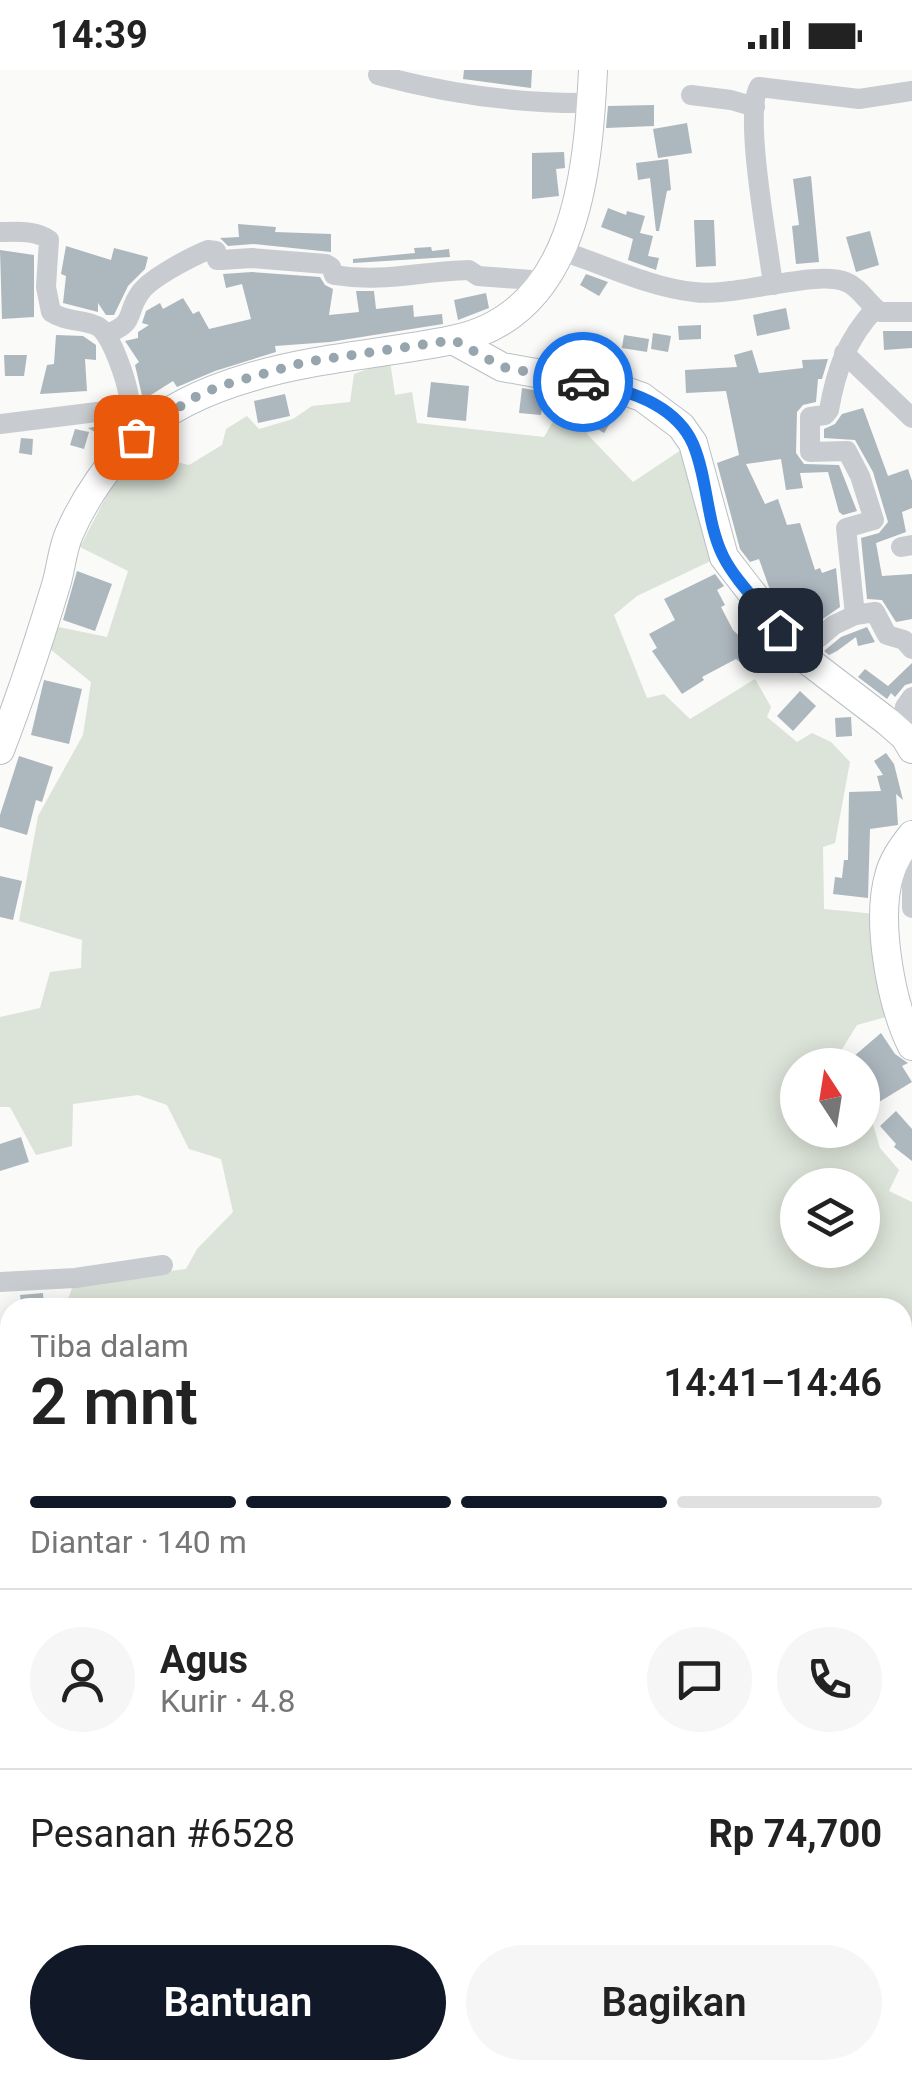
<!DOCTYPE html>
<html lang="id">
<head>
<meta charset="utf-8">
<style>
	:root { --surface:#fff; --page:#f6f6f6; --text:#222; --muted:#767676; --line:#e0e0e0; --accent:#111827 }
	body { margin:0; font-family:Roboto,sans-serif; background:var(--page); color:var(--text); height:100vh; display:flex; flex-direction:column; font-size:38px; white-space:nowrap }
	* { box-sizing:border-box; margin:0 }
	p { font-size:32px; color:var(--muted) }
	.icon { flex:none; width:55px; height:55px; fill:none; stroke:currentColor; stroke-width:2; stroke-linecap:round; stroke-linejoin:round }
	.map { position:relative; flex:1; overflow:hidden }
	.side { position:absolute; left:0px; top:1228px; width:912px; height:782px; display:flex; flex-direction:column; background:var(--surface); border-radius:30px 30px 0 0; box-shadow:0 5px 25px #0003 }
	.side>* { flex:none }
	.needle { width:65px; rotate:348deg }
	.buttons { position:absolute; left:780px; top:978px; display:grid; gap:20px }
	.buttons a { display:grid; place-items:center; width:100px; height:100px; border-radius:50%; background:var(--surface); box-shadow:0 5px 25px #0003; font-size:50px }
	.pin { position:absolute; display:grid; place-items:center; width:85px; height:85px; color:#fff; margin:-42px; border-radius:20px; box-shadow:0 5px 15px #0006 }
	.courier { position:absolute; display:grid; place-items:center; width:100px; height:100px; margin:-50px; border:8px solid #1a73e8; border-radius:50%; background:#fff; color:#222; box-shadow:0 2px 12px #0007 }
	.head em { font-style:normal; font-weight:600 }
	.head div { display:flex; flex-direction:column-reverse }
	.head { display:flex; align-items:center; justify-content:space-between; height:170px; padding:0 30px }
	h1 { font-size:65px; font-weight:600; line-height:75px }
	.bar { display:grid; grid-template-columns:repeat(4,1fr); gap:15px 10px; align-content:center; height:120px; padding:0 30px }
	.bar i { height:12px; border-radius:8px; background:var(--line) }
	.bar .active { background:var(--accent) }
	.bar p { grid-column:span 4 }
	.line { display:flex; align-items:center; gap:25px; padding:0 30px; border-top:2px solid var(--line) }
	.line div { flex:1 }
	.round { display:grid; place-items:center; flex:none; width:105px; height:105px; border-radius:52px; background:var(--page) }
	.action { display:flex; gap:20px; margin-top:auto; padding:20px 30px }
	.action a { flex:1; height:115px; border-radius:60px; background:var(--accent); color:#fff; font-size:40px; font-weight:600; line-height:115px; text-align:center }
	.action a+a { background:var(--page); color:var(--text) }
	.status { display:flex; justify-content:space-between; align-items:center; height:70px; padding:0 50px; background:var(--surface); direction:ltr }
	.status svg { height:28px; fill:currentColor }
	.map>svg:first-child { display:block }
</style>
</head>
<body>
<div class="status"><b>14:39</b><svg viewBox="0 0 49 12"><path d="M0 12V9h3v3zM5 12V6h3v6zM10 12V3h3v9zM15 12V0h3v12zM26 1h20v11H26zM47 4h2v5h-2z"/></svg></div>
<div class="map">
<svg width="912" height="2009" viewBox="0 0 912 2009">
	<rect width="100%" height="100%" fill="#fafaf8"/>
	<g fill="#dce3d8" fill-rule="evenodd">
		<path d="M390,291L395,325L412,322L417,353L544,367L572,319L595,328L587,364L633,412L687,376L717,488L637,526L614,545L647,628L664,624L690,649L755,609L771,637L767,647L797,672L812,663L831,672L850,692L835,773L823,777L824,839L876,844L893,945L857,955L839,984L844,995H798V1060H862L863,1031L872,1051L880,1078L899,1100L889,1121L912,1132V1829L902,1827V1238L65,1237L74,1213L186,1199L197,1179L233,1142L221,1089L189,1079L167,1035L138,1025L73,1034L72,1076L36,1085L10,1037H0V947L40,938L50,902L81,898L82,870L19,851L38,746L83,665L91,612L50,579L54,556L107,567L128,501L80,477L120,400L137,383L189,395L222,375L226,359L247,346L259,359L293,349L312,336L350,332L354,304ZM798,1115H862V1180H798Z"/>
		<polygon points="10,1509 10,1610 0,1601 0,1510"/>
		<polygon points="10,1683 10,1873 0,1865 0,1691"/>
		<polygon points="903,1890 912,1891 912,2009 0,2009 0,1961 10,1952 10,2000 902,2000"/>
	</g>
	<g fill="#adb7be">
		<polygon points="464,0 532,0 531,18 463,9"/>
		<polygon points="654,35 654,56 606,58 608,36"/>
		<polygon points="687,53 692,83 658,88 653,59"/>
		<polygon points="564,82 565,98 556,99 559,126 532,129 532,83"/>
		<polygon points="668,89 671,120 667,121 659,161 656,161 650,108 638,110 636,93"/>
		<polygon points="811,106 819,192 796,194 792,156 799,155 793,109"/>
		<polygon points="608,138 626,145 627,141 645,146 640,163 653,166 648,186 659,188 656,200 628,190 633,169 601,157"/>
		<polygon points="694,150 714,150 716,196 696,197"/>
		<polygon points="238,154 276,157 275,162 331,164 331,182 253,174 228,176 220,168 239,167"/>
		<polygon points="870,161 879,195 856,202 846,167"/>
		<polygon points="66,176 111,190 114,178 148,187 145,199 128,216 114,245 106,245 98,233 98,242 63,233 66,206 61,204"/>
		<polygon points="431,177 432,181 449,179 450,187 353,193 353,189 415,183 414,178"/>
		<polygon points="0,180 34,185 34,247 2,249"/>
		<polygon points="252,202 320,207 325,215 333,219 329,245 359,242 356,221 374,221 376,239 413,235 414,247 442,244 443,254 330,272 275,276 276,282 215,301 177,317 173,311 143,330 135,295 139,292 125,271 138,268 138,262 149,255 142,253 146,241 160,233 163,239 183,228 193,244 199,241 209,259 251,249 242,214 226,218 223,204"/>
		<polygon points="586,204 608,212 599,226 580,215"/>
		<polygon points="486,223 489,238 458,250 454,230"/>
		<polygon points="786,238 790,259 757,266 753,245"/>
		<polygon points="701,255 701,269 679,270 678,256"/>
		<polygon points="883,261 912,261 912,278 884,280"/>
		<polygon points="653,263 671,266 668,282 651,279"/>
		<polygon points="56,265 83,266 96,275 96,290 85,289 87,321 40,324 47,295 54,294"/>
		<polygon points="624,265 649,269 647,282 622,278"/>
		<polygon points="752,280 759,303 803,298 802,290 828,289 822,309 818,309 816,332 803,335 797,342 796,383 804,394 839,395 857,441 843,445 839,442 828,402 800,403 803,418 786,420 781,389 746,394 765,434 778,429 787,455 800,453 815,500 820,498 822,503 836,498 840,537 804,562 769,517 759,489 750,492 740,479 717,393 739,385 726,321 686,323 685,300 737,297 734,285"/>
		<polygon points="4,285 27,285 24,306 5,306"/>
		<polygon points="431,312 469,316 466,351 427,347"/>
		<polygon points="522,318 544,322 541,345 519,343"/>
		<polygon points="285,324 290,346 258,353 254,331"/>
		<polygon points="608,334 619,339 604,363 594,357"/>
		<polygon points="863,338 888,406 908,399 912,411 912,438 902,442 906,462 876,473 882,506 912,504 912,549 896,552 882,530 867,529 861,468 879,463 888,452 873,402 855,370 824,368 824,359 835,354 842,344"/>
		<polygon points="111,354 118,358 109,370 88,358"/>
		<polygon points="75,359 89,362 84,379 70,375"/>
		<polygon points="21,368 33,369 32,385 19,383"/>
		<polygon points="77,501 112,514 95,561 63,550"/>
		<polygon points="715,504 724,516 717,520 725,535 721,537 733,560 755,581 742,594 736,589 702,607 704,610 682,624 652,581 657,578 649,564 675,550 664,529"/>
		<polygon points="867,557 875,572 858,576 856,567 837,581 829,585 824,581 841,567"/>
		<polygon points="912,593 912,613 905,615 895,627 891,623 887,629 858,607 865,599 888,616"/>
		<polygon points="44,610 82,619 69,674 31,665"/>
		<polygon points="800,621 816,636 793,661 777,646"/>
		<polygon points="851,647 852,666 836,667 835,648"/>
		<polygon points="886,683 894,694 903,730 896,724 898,755 870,759 868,828 833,824 835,807 842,808 844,790 848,790 849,722 881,721 877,706 883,705 874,691"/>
		<polygon points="19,686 53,697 42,732 36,730 27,765 0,757 0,745"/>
		<polygon points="0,806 22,811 13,850 0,847"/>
		<polygon points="881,963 895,984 908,993 902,996 912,1012 879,1032 862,1003 862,995 858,995 853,987"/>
		<polygon points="896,1041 912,1059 912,1091 894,1077 896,1074 880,1056"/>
		<polygon points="21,1067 29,1092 0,1101 0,1074"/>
		<polygon points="43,1223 44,1238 22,1238 20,1225"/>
	</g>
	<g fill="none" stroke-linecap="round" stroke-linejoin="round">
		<defs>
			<g id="secondary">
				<polyline points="453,270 502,297 614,317 642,327 681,356 693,373 724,487 799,584 888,652 905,667 912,679"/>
				<path d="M0,680C21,626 39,571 56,515C61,499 62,480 69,464C84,429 110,391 138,365C169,336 210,319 251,307C317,287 385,284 452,270C576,246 588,104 593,0"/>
				<path d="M912,765C902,778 893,790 889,806C876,852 891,934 912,976"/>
			</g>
		</defs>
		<use href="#secondary" stroke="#b9c0c5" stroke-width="30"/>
		<g stroke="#c8ccd0" stroke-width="20">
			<path d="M378,5C448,24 518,34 591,33"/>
			<polyline points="691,25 731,30 755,37"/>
			<path d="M0,162C16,162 36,160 49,170L46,217L51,242C65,252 82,249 97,256C111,262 127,312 129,328C131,343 128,353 136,367"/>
			<path d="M562,181C605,195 649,217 694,222C734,228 816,199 846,212C861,218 867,233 880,242H912"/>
			<path d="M773,215C769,179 743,44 759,17L859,29L912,21"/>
			<path d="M875,239C847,269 836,300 829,340L825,345L810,347V382L847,381L860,406L874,450L846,458L855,545L875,542L887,565L904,570L912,579"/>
			<path d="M106,264C137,253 125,244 140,223C150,208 191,187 208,180L216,181L217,190H221L252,188L326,194L331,197L334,205C384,213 421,201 469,200L478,206L546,211"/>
			<polyline points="844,283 912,348"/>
			<polyline points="0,354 129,338"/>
			<polyline points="901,477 912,475"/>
			<polyline points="799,584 834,555 855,545"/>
			<polyline points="912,627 905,637 912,647"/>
			<polyline points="912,766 912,838"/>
			<polyline points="0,1212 75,1208 163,1195"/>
		</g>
		<use href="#secondary" stroke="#fff" stroke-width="28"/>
	</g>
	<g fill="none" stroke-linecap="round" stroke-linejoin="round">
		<polyline stroke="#97a5ae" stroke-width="10" stroke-dasharray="0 18" points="136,367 191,329 220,316 305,292 454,270 502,297 583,312"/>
		<path stroke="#1a73e8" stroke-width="12" d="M583,312C622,318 675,333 693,374C708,409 706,451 723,486C736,512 762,536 780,560"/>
	</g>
</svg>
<div class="buttons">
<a><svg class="needle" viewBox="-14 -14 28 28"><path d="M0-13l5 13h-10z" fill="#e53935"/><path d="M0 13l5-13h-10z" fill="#767676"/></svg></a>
<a><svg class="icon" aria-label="layers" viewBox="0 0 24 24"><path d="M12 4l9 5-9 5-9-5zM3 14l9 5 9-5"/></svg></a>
</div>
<div class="pin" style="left:136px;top:367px;background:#ea580c"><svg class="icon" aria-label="bag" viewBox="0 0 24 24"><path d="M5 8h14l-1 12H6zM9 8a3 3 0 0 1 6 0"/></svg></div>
<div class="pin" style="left:780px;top:560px;background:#1f2937"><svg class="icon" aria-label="home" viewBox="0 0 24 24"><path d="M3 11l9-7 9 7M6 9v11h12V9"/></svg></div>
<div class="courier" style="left:583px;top:312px"><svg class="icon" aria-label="car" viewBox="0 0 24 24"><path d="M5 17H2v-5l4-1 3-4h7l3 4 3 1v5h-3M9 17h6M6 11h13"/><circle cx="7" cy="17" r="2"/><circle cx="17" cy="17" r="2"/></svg></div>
<section class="side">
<div class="head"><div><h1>2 mnt</h1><p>Tiba dalam</p></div><em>14:41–14:46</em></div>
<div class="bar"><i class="active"></i><i class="active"></i><i class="active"></i><i></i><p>Diantar · 140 m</p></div>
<div class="line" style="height:180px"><a class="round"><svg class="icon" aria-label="person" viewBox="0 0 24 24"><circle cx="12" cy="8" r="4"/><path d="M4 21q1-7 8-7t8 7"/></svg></a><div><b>Agus</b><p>Kurir · 4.8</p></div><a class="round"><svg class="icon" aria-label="chat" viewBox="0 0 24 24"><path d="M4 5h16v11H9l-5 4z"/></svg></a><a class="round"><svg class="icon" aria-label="phone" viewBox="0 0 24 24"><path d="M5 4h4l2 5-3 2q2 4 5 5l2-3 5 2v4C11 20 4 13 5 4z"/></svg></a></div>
<div class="line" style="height:130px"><div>Pesanan #6528</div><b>Rp 74,700</b></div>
<div class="action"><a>Bantuan</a><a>Bagikan</a></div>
</section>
</div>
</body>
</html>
